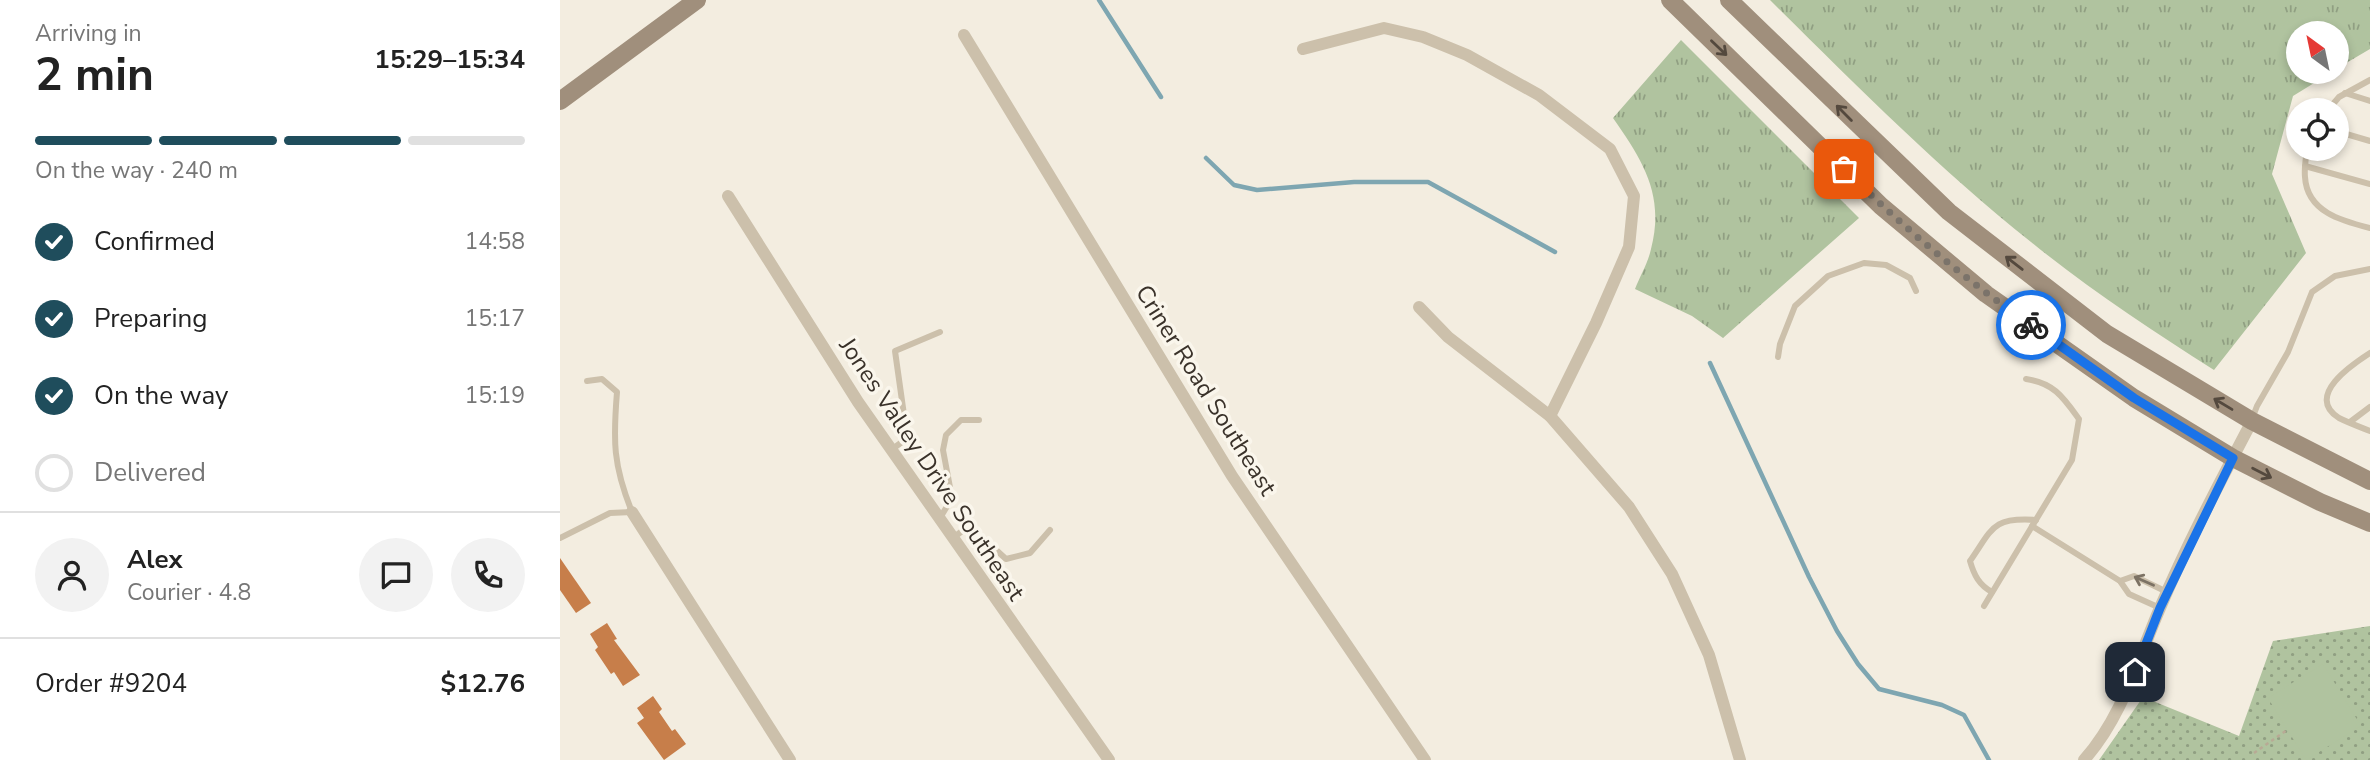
<!DOCTYPE html>
<html lang="en">
<head>
<meta charset="utf-8">
<style>
	:root { --surface:#fff; --page:#f2f2f2; --text:#222; --muted:#767676; --line:#e0e0e0; --accent:#1f4d5c }
	body { margin:0; font-family:"Nunito Sans",sans-serif; background:var(--page); color:var(--text); height:100vh; display:flex; flex-direction:column; font-size:26px; white-space:nowrap }
	* { box-sizing:border-box; margin:0 }
	p { font-size:23px; color:var(--muted) }
	.icon { flex:none; width:38px; height:38px; fill:none; stroke:currentColor; stroke-width:2; stroke-linecap:round; stroke-linejoin:round }
	.map { position:relative; flex:1; overflow:hidden }
	.sheet { display:flex; flex-direction:column; background:var(--surface); width:560px }
	.sheet>* { flex:none }
	.needle { width:46px; rotate:327deg }
	.fabs { position:absolute; left:1726px; top:21px; display:grid; gap:14px }
	.fabs a { display:grid; place-items:center; width:63px; height:63px; border-radius:50%; background:var(--surface); box-shadow:0 4px 10px #0003; font-size:35px }
	.pin { position:absolute; display:grid; place-items:center; width:60px; height:60px; color:#fff; margin:-30px; border-radius:14px; box-shadow:0 4px 10px #0006 }
	.courier { position:absolute; display:grid; place-items:center; width:70px; height:70px; margin:-35px; border:5px solid #1a73e8; border-radius:50%; background:#fff; color:#222; box-shadow:0 2px 9px #0007 }
	.head em { font-style:normal; font-weight:700 }
	.head div { display:flex; flex-direction:column-reverse }
	.head { display:flex; align-items:center; justify-content:space-between; height:119px; padding:0 35px }
	h1 { font-size:46px; font-weight:700; line-height:52px }
	.bar { display:grid; grid-template-columns:repeat(4,1fr); gap:10px 7px; align-content:center; height:84px; padding:0 35px }
	.bar i { height:9px; border-radius:5px; background:var(--line) }
	.bar .active { background:var(--accent) }
	.bar p { grid-column:span 4 }
	.line { display:flex; align-items:center; gap:18px; padding:0 35px; border-top:2px solid var(--line) }
	.line div { flex:1 }
	.round { display:grid; place-items:center; flex:none; width:74px; height:74px; border-radius:37px; background:var(--page) }
	ol { padding:0 35px; list-style:none }
	li { display:flex; align-items:center; gap:21px; height:77px }
	li p { margin-inline-start:auto }
	li .icon { padding:7px; border-radius:50%; background:var(--accent); color:#fff; stroke-width:4 }
	li:last-child { color:var(--muted) }
	li i { width:38px; height:38px; border:4px solid var(--line); border-radius:50% }
	main { display:flex; flex:1; min-height:0 }
	.map>svg:first-child { display:block }
</style>
</head>
<body>
<main>
<section class="sheet">
<div class="head"><div><h1>2 min</h1><p>Arriving in</p></div><em>15:29–15:34</em></div>
<div class="bar"><i class="active"></i><i class="active"></i><i class="active"></i><i></i><p>On the way · 240 m</p></div>
<ol>
<li><svg class="icon" aria-label="check" viewBox="0 0 24 24"><path d="M5 12l5 5 9-10"/></svg>Confirmed<p>14:58</p></li>
<li><svg class="icon" aria-label="check" viewBox="0 0 24 24"><path d="M5 12l5 5 9-10"/></svg>Preparing<p>15:17</p></li>
<li><svg class="icon" aria-label="check" viewBox="0 0 24 24"><path d="M5 12l5 5 9-10"/></svg>On the way<p>15:19</p></li>
<li><i></i>Delivered</li>
</ol>
<div class="line" style="height:126px"><a class="round"><svg class="icon" aria-label="person" viewBox="0 0 24 24"><circle cx="12" cy="8" r="4"/><path d="M4 21q1-7 8-7t8 7"/></svg></a><div><b>Alex</b><p>Courier · 4.8</p></div><a class="round"><svg class="icon" aria-label="chat" viewBox="0 0 24 24"><path d="M4 5h16v11H9l-5 4z"/></svg></a><a class="round"><svg class="icon" aria-label="phone" viewBox="0 0 24 24"><path d="M5 4h4l2 5-3 2q2 4 5 5l2-3 5 2v4C11 20 4 13 5 4z"/></svg></a></div>
<div class="line" style="height:91px"><div>Order #9204</div><b>$12.76</b></div>
</section>
<div class="map">
<svg width="1810" height="760" viewBox="0 0 1810 760">
	<defs>
		<pattern id="grass-tufts" width="24" height="20" patternUnits="userSpaceOnUse" patternTransform="scale(1.75)"><rect width="24" height="20" fill="#b0c39f"/><path d="M3 7l-1-3M5 7V3M7 7l1-3M15 17l-1-3M17 17v-4M19 17l1-3" fill="none" stroke="#909f82"/></pattern>
		<pattern id="park-dots" width="8" height="8" patternUnits="userSpaceOnUse" patternTransform="scale(1.75)"><rect width="8" height="8" fill="#b0c39f"/><path d="M2 2h.1M6 6h.1" fill="none" stroke="#909f82" stroke-width="1.8" stroke-linecap="round"/></pattern>
	</defs>
	<rect width="100%" height="100%" fill="#f3ede0"/>
	<g fill="url(#grass-tufts)">
		<path d="M1210,0H1810V49L1776,69V33H1738V72H1772L1733,96L1712,174L1746,253L1654,370C1591,330 1529,289 1471,242C1378,168 1294,83 1210,0Z"/>
		<path d="M1121,40L1299,218L1163,338L1132,316L1075,289C1080,276 1088,263 1091,249C1105,195 1083,161 1053,118Z"/>
	</g>
	<polygon fill="url(#park-dots)" points="1810,626 1810,760 1539,760 1583,697 1679,736 1713,641"/>
	<polygon fill="#b0c39f" points="1763,664 1801,726 1746,760 1708,698"/>
	<g fill="none" stroke-linecap="round" stroke-linejoin="round">
		<g stroke="#7ea6b1" stroke-width="4.5">
			<polyline points="539,0 601,97"/>
			<polyline points="646,158 674,185 697,190 794,182 868,182 995,252"/>
			<polyline points="1150,363 1249,577 1277,631 1298,664 1319,689 1382,705 1404,715 1429,760"/>
		</g>
	</g>
	<g fill="#c77e4a">
		<polygon points="0,558 31,603 16,613 0,590"/>
		<polygon points="47,623 57,639 54,640 80,675 63,686 54,672 51,674 35,650 38,647 30,634"/>
		<polygon points="93,696 102,709 99,712 112,731 115,729 126,744 104,760 77,723 84,718 77,708"/>
	</g>
	<g fill="none" stroke-linecap="round" stroke-linejoin="round">
		<polyline stroke="#b8aa95" stroke-width="2.5" stroke-dasharray="3.5 3.5" stroke-linecap="butt" points="1694,753 1727,730"/>
		<g stroke="#ccc0ab" stroke-width="6">
			<polyline points="1785,93 1810,101"/>
			<polyline points="1768,110 1779,97 1810,80"/>
			<polyline points="1776,131 1810,141"/>
			<path d="M1747,149C1746,158 1744,168 1745,177C1747,212 1782,221 1810,228"/>
			<polyline points="1745,166 1810,184"/>
			<path d="M1810,353C1793,364 1744,396 1779,418C1789,423 1800,427 1810,431"/>
			<polyline points="1218,357 1220,344 1235,306 1268,276 1304,263 1326,265 1350,278 1356,291"/>
			<polyline points="1692,419 1697,406 1728,352 1752,292 1775,276 1810,269"/>
			<polyline points="1790,422 1810,407"/>
			<polyline points="331,450 342,442 345,422 335,351 380,332"/>
			<polyline points="380,518 392,498 383,450 386,435 401,420 419,420"/>
			<polyline points="1472,526 1560,581 1569,594 1600,608"/>
			<path d="M0,538L50,513L72,512C53,465 53,441 57,392L42,379L27,381"/>
			<polyline points="393,538 406,528 421,536 446,559 470,553 490,530"/>
			<polyline points="1560,581 1574,576 1607,592"/>
			<path d="M1432,592C1419,585 1414,575 1410,561C1433,528 1432,517 1476,520"/>
			<path d="M1424,606L1512,460L1519,419C1503,397 1494,383 1466,379"/>
		</g>
		<g stroke="#ccc0ab" stroke-width="12">
			<polyline points="404,35 672,476 865,760"/>
			<polyline points="743,49 824,28 863,37 907,55 979,95 1050,149 1074,196 1069,247 1036,323 990,416"/>
			<polyline points="168,196 298,402 549,760"/>
			<polyline points="859,307 888,337 990,416 1069,507 1112,574 1149,655 1180,760"/>
			<polyline points="72,512 230,760"/>
			<path d="M1524,760C1563,716 1577,661 1600,608C1627,544 1660,482 1692,421"/>
		</g>
		<g stroke="#a08f7c" stroke-width="18">
			<polyline points="1110,0 1321,206 1426,294 1574,398 1673,458 1760,502 1810,523"/>
			<polyline points="1169,0 1389,212 1547,334 1692,421 1810,481"/>
			<polyline points="0,101 137,0"/>
		</g>
	</g>
	<defs><path id="oneway-shaft" d="M-6 0H5M1.5-3L5.5 0L1.5 3" fill="none" stroke-width="1.6" stroke-linecap="round" stroke-linejoin="round" transform="scale(1.75)"/></defs>
	<g stroke="#54493e">
		<use href="#oneway-shaft" transform="translate(1159 48) rotate(44)"/>
		<use href="#oneway-shaft" transform="translate(1284 113) rotate(-135)"/>
		<use href="#oneway-shaft" transform="translate(1454 263) rotate(-142)"/>
		<use href="#oneway-shaft" transform="translate(1663 404) rotate(-149)"/>
		<use href="#oneway-shaft" transform="translate(1702 473) rotate(27)"/>
	</g>
	<use stroke="#7c7264" href="#oneway-shaft" transform="translate(1584 581) rotate(-156)"/>
	<g fill="none" stroke-linecap="round" stroke-linejoin="round">
		<path stroke="#7b736a" stroke-width="7" stroke-dasharray="0 12.6" d="M1284,169C1342,226 1404,279 1471,325"/>
		<polyline stroke="#1a73e8" stroke-width="9" points="1471,325 1574,398 1673,458 1600,608 1575,672"/>
	</g>
	<g text-anchor="middle" dominant-baseline="central" stroke-width="7" stroke-linejoin="round" paint-order="stroke">
		<g font-size="24" fill="#3a322a" stroke="#faf6ec">
			<text transform="translate(646 390) rotate(58)">Criner Road Southeast</text>
			<text transform="translate(372 469) rotate(56)">Jones Valley Drive Southeast</text>
		</g>
	</g>
</svg>
<div class="fabs">
<a><svg class="needle" viewBox="-14 -14 28 28"><path d="M0-13l5 13h-10z" fill="#e53935"/><path d="M0 13l5-13h-10z" fill="#767676"/></svg></a>
<a><svg class="icon" aria-label="locate" viewBox="0 0 24 24"><circle cx="12" cy="12" r="6"/><path d="M12 2v4M12 18v4M2 12h4M18 12h4"/></svg></a>
</div>
<div class="pin" style="left:1284px;top:169px;background:#ea580c"><svg class="icon" aria-label="bag" viewBox="0 0 24 24"><path d="M5 8h14l-1 12H6zM9 8a3 3 0 0 1 6 0"/></svg></div>
<div class="pin" style="left:1575px;top:672px;background:#1f2937"><svg class="icon" aria-label="home" viewBox="0 0 24 24"><path d="M3 11l9-7 9 7M6 9v11h12V9"/></svg></div>
<div class="courier" style="left:1471px;top:325px"><svg class="icon" aria-label="bike" viewBox="0 0 24 24"><circle cx="6" cy="16" r="4"/><circle cx="18" cy="16" r="4"/><path d="M6 16l4-8h5l3 8M10 8l3 8H6M13 5h3"/></svg></div>
</div>
</main>
</body>
</html>
